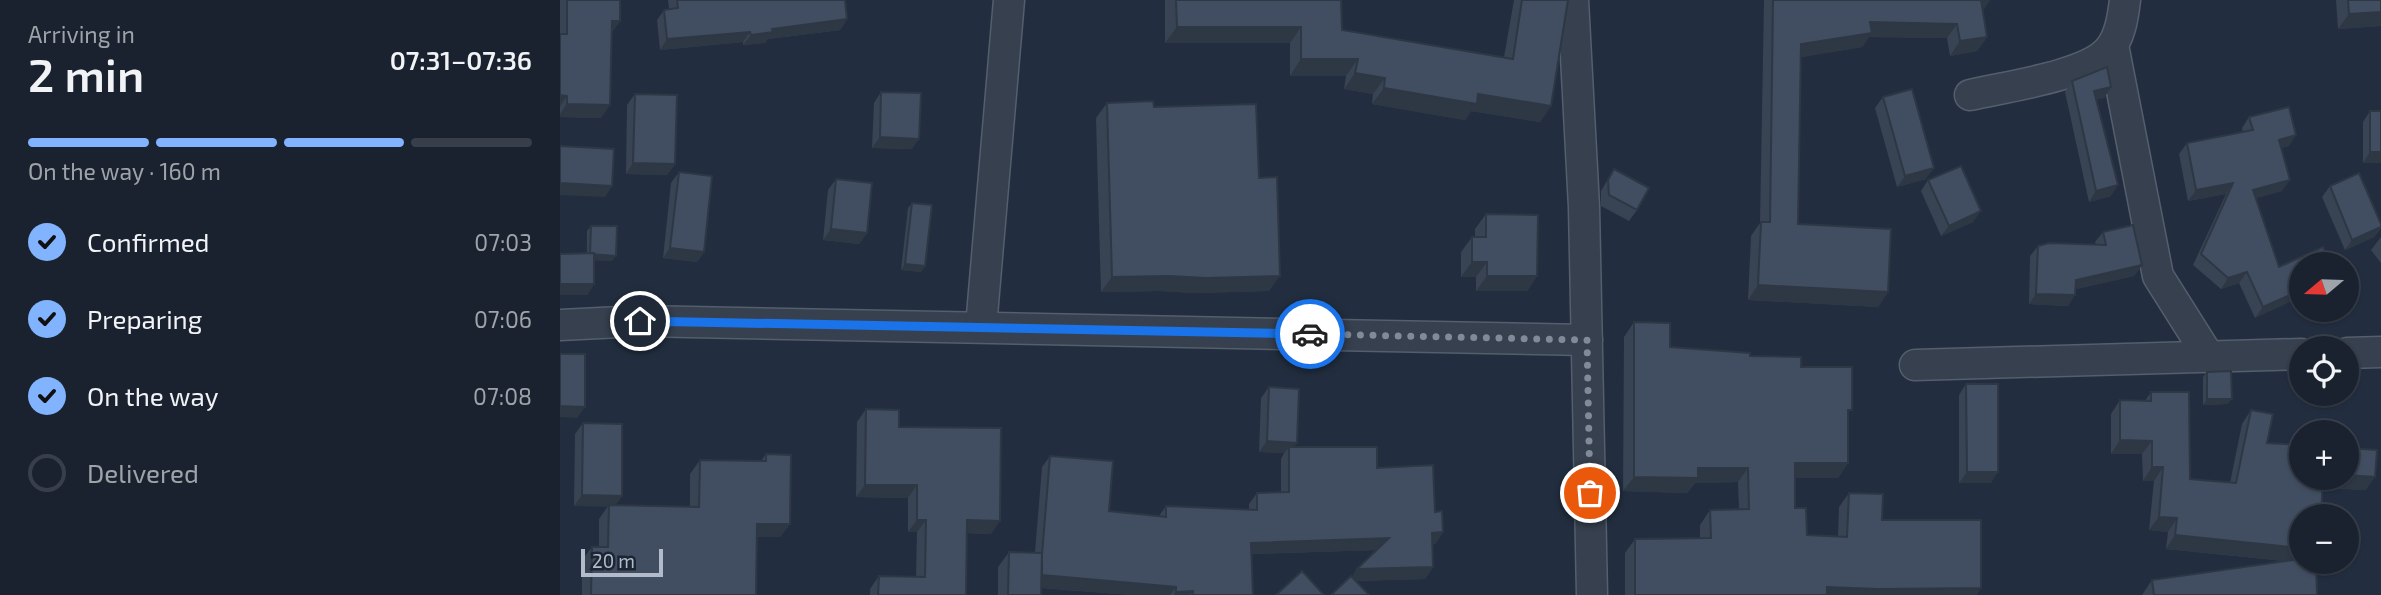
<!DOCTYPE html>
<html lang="en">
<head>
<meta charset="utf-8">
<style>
	:root { --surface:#1a222f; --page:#232a37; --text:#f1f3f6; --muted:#9fa4aa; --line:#383f4b; --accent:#82b3ff }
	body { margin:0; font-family:"Exo 2",sans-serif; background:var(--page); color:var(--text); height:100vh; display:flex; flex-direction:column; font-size:26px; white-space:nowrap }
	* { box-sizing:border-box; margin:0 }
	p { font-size:23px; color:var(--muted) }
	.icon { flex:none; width:38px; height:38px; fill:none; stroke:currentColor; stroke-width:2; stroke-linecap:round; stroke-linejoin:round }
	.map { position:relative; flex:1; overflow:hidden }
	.drawer { display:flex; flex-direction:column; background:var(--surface); width:560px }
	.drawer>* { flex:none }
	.needle { width:46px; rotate:251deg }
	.tools { position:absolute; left:1729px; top:252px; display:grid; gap:14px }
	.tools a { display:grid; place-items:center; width:70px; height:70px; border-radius:50%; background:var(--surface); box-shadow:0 2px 5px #0004,0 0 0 2px var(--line); font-size:35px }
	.scale { position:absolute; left:21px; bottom:18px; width:82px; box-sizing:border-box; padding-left:7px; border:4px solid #b2bbca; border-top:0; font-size:19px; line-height:24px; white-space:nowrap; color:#b2bbca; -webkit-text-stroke:5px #1b2533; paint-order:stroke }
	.pin { position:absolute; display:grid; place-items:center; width:60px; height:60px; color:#fff; margin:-30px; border:4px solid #fff; border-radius:50%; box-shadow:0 2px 7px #0007 }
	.courier { position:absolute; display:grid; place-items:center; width:70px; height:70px; margin:-35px; border:5px solid #1a73e8; border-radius:50%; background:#fff; color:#222; box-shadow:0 2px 9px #0007 }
	.headline em { font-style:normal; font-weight:600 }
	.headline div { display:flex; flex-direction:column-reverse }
	.headline { display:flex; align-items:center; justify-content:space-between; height:119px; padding:0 28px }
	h1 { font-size:46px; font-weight:600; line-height:52px }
	.bar { display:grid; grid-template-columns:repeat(4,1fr); gap:10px 7px; align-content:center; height:84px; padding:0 28px }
	.bar i { height:9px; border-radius:5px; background:var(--line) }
	.bar .active { background:var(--accent) }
	.bar p { grid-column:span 4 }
	ol { padding:0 28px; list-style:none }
	li { display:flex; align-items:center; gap:21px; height:77px }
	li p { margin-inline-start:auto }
	li .icon { padding:7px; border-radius:50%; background:var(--accent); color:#111; stroke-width:4 }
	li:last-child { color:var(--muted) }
	li i { width:38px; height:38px; border:4px solid var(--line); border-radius:50% }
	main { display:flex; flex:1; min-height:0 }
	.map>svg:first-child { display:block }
</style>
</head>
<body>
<main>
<section class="drawer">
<div class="headline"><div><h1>2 min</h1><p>Arriving in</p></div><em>07:31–07:36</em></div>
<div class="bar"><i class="active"></i><i class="active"></i><i class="active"></i><i></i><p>On the way · 160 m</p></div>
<ol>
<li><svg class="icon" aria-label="check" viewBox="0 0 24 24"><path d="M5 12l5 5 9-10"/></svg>Confirmed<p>07:03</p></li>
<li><svg class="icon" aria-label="check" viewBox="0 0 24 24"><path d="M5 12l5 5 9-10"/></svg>Preparing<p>07:06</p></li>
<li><svg class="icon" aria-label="check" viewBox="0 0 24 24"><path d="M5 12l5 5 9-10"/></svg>On the way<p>07:08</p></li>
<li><i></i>Delivered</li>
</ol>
</section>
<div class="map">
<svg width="1821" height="595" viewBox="0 0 1821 595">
	<rect width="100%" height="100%" fill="#222e3f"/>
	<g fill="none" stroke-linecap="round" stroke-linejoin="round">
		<defs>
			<g id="minor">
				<polyline points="1013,0 1024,207 1032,595"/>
				<polyline points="1553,45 1598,276 1649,357"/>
				<path d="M1410,95C1444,87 1526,76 1548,51C1560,38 1563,17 1565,0"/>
				<polyline points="0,325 80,321 1027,340"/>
				<polyline points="421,327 449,0"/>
				<polyline points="1787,353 1821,352"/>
				<polyline points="1355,365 1741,354"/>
			</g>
		</defs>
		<use href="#minor" stroke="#545e6c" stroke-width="33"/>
		<use href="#minor" stroke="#36404e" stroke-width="30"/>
	</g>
	<g fill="#384353">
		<polygon points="0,0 60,0 60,21 52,32 41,118 0,117"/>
		<polygon points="108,0 285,0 287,19 280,30 208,39 205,43 183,45 183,42 100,50 97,20 104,10 109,9"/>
		<polygon points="605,0 781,0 782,30 944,57 954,0 1008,0 991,106 980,122 911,111 905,120 812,104 813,94 784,89 786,76 730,76 730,43 605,43"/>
		<polygon points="1204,0 1430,0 1423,10 1427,37 1417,51 1390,56 1387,38 1309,37 1302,47 1241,57 1238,224 1328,292 1318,307 1188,300 1191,236 1200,223"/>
		<polygon points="1776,0 1821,0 1821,26 1778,29"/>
		<polygon points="1512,81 1551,87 1544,98 1537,99 1551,196 1529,202 1505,92"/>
		<polygon points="321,92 352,149 312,148 314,103"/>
		<polygon points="75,94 115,164 107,175 66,174 67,105"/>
		<polygon points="1323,97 1366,179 1337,187 1315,108"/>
		<polygon points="547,103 594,107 699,178 709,291 636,293 599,291 541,292 536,118"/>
		<polygon points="1810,111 1821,111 1821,163 1803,163 1803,122"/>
		<polygon points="1689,117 1729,146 1721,148 1722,191 1696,198 1719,267 1763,247 1695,318 1679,283 1661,289 1633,265 1666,194 1628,201 1619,154 1627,143 1683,132 1682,128"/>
		<polygon points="1054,169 1077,210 1069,221 1041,206 1041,191"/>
		<polygon points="119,172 144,252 137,262 103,258 111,183"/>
		<polygon points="276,179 307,233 299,244 263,240 268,190"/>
		<polygon points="1368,180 1413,222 1381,236 1361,191"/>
		<polygon points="1770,186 1821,224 1821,228 1814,237 1785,250 1762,197"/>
		<polygon points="352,203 365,266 361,272 341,270 348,208"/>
		<polygon points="926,214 977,276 967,291 916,291 916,277 901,277 901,252 912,237 915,237 915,229"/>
		<polygon points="31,226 52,261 34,260 34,284 27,295 27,231"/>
		<polygon points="1543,232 1582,265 1574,276 1516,289 1508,306 1469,304 1470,256 1478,246 1536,245 1535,242"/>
		<polygon points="1821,237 1821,263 1811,250"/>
		<polygon points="1074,322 1110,347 1190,356 1241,367 1288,417 1288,463 1278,478 1235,478 1235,508 1247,535 1278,536 1279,507 1289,493 1322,520 1417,595 1065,595 1065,553 1075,539 1140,538 1140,525 1150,510 1179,509 1178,482 1135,483 1127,493 1063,491 1064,337"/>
		<polygon points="1647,372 1668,404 1643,405 1643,377"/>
		<polygon points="1406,384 1431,483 1399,483 1399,395"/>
		<polygon points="709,387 734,447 817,468 875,512 883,532 875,544 872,544 873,567 865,579 795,581 792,577 797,569 817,550 691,554 693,595 571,595 481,588 481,595 438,595 438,567 449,552 475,552 482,467 490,456 549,511 599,516 606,506 689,510 689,504 697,493 721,492 721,459 724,453 699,452 701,398"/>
		<polygon points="1591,392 1630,479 1670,483 1682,424 1691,410 1707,443 1806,490 1763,488 1741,516 1757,595 1582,595 1592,580 1724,561 1606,549 1608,532 1589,530 1594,481 1583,481 1582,454 1551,454 1551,414 1560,400 1585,401"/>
		<polygon points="306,409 339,427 431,534 407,533 406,595 310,595 310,589 319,576 356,577 357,532 348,532 348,498 296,497 297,422"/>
		<polygon points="23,423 62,496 55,505 130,507 130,474 140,460 201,461 206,454 230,524 220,537 197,537 196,595 22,595 22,560 32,547 39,547 39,519 48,506 14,506 15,434"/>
	</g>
	<g fill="#2e3744">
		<polygon points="1420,0 1430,0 1421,13"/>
		<polygon points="1821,12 1821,26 1778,29 1789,14"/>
		<polygon points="287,19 280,30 208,39 205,43 183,45 191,35 212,29"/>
		<polygon points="52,21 60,21 50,34"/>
		<polygon points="1310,22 1397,24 1387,38 1309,37 1302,47 1231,59 1241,44"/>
		<polygon points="617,27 741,27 730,43 605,43"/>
		<polygon points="190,32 183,42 100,50 107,39"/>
		<polygon points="1427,37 1417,51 1390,56 1400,41"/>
		<polygon points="741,59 798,59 786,76 730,76"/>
		<polygon points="795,73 825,78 813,94 784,89"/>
		<polygon points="1551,87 1544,98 1527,101 1534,91"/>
		<polygon points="824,88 918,94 991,106 980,122 911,111 905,120 812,104"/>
		<polygon points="0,95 7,96 0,106"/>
		<polygon points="7,104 50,105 41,118 0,117 0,114"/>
		<polygon points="1736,135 1729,146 1711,150 1719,140"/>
		<polygon points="320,137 359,139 352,149 312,148"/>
		<polygon points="1810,152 1821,152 1821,163 1803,163"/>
		<polygon points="73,163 115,164 107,175 66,174"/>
		<polygon points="1374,168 1366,179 1337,187 1345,176"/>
		<polygon points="1730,180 1722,191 1686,201 1693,190"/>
		<polygon points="0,183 52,186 45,197 0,195"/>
		<polygon points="1673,183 1666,194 1628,201 1636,190"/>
		<polygon points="1558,185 1551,196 1529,202 1536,191"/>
		<polygon points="1421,211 1413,222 1381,236 1389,226"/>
		<polygon points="1821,227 1814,237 1785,250 1792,240"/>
		<polygon points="271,229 307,233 299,244 263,240"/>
		<polygon points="110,248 144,252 137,262 103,258"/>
		<polygon points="30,255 56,256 52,261 26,260"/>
		<polygon points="912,262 927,262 916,277 901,277"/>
		<polygon points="345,264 365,266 361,272 341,270"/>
		<polygon points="1582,265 1574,276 1508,291 1516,280"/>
		<polygon points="1687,272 1679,283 1661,289 1668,278"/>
		<polygon points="609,276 720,276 709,291 636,293 599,291 541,292 552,277"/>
		<polygon points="927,276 977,276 967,291 916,291"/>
		<polygon points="0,284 34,284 27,295 0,295"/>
		<polygon points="1198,285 1328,292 1318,307 1188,300"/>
		<polygon points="1741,290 1741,297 1695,318 1703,307"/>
		<polygon points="1476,294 1515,295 1508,306 1469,304"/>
		<polygon points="1647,399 1672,399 1668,404 1643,405"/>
		<polygon points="0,406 25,407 17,418 0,417"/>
		<polygon points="1560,440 1592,441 1582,454 1551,454"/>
		<polygon points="707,441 737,443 729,454 729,447 724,453 699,452"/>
		<polygon points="1235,463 1288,463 1278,478 1224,478"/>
		<polygon points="1592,467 1603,467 1594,481 1583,481"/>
		<polygon points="1138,468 1188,468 1178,482 1135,483 1127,493 1063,491 1074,477"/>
		<polygon points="1407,472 1438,472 1431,483 1399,483"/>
		<polygon points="1787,475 1815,477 1806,490 1754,487 1760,478 1787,478"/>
		<polygon points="305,485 357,485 348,498 296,497"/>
		<polygon points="22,495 62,496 54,507 14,506"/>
		<polygon points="1599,517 1617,518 1608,532 1589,530"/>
		<polygon points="357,520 366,520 357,532 348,532"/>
		<polygon points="407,520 440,521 431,534 398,533"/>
		<polygon points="197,524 230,524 220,537 187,537"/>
		<polygon points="883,532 875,544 864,544 872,533"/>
		<polygon points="1615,535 1741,548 1741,562 1746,563 1606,549"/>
		<polygon points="829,538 821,550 683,554 691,543"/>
		<polygon points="873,567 865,579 789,581 797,569"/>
		<polygon points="480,575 616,587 610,595 571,595 472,587"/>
		<polygon points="1267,587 1421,588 1417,595 1261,595"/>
		<polygon points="633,591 631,595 614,595 616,592"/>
	</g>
	<g fill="#414e61" stroke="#2e3744" stroke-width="2">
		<polygon points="7,0 60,0 60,21 52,21 50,105 7,104 7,96 0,95 0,34 7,34"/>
		<polygon points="117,0 285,0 287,19 212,29 213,32 191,35 190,32 107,39 104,10 118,8"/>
		<polygon points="616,0 781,0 782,30 953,59 962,0 1008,0 991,106 918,94 917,104 824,88 825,78 795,73 798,59 741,59 741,27 617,27"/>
		<polygon points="1213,0 1421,0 1427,37 1400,41 1397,24 1310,22 1312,33 1241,44 1238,224 1331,229 1328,292 1198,285 1201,222 1210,222"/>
		<polygon points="1788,0 1821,0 1821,12 1789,14"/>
		<polygon points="1547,67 1551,87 1534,91 1558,185 1536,191 1512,81"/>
		<polygon points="1352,89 1374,168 1345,176 1323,97"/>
		<polygon points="321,92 361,93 359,139 320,137"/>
		<polygon points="75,94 117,95 115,164 73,163"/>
		<polygon points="593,101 594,107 696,104 699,178 717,177 720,276 646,278 609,276 552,277 547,103"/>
		<polygon points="1729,107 1736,135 1719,140 1730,180 1693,190 1719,267 1763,247 1770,264 1741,264 1741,290 1703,307 1687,272 1668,278 1641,254 1673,183 1636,190 1627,143 1693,130 1689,117"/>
		<rect x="1810" y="111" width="11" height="41"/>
		<polygon points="0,146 54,149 52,186 0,183"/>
		<polygon points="1401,166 1421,211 1389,226 1368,180"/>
		<polygon points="1054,169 1089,188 1077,210 1049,195 1048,180"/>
		<polygon points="119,172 152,176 144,252 110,248"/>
		<polygon points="1799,173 1821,224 1821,227 1792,240 1770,186"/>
		<polygon points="276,179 312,183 307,233 271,229"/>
		<polygon points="352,203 372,205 365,266 345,264"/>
		<polygon points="926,214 978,215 977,276 927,276 927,262 912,262 912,237 926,237"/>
		<polygon points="1573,225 1582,265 1516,280 1515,295 1476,294 1478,246 1489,243 1546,245 1543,232"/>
		<polygon points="31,226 57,226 56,256 30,254"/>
		<polygon points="34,253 34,284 0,284 0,254"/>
		<polygon points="1074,322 1110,323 1110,347 1190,353 1190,356 1241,357 1241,367 1292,367 1292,410 1288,410 1288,463 1235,463 1235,508 1246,508 1247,535 1287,537 1289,493 1323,494 1322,520 1421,520 1421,588 1319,589 1267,587 1267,595 1075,595 1075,539 1151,538 1150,510 1189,509 1188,468 1138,468 1138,478 1074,477"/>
		<polygon points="0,354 25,354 25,407 0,406"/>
		<polygon points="1671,371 1672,399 1647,399 1647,372"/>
		<polygon points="1406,384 1438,384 1438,472 1407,472"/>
		<polygon points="709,387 739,389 737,443 707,441"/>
		<polygon points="1591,392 1629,392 1630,479 1676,483 1691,410 1713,414 1707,443 1741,445 1741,478 1763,478 1761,516 1741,516 1741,548 1615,535 1617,518 1599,517 1603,467 1592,467 1592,441 1560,440 1560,400 1591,401"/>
		<polygon points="306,409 339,410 339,427 441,428 440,521 407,520 406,595 318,595 319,576 365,577 366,520 357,520 357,485 305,485"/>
		<polygon points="23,423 62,424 62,496 22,495"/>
		<polygon points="729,447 817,447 817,468 873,465 875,512 882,511 883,532 872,533 873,567 797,569 829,538 691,543 693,595 633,595 633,591 616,592 616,587 482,575 482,555 490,456 553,461 549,511 606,517 606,506 697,510 697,493 729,492"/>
		<polygon points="1787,448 1817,450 1815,477 1787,475"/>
		<polygon points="206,454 231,455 230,524 197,524 196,595 31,595 32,547 48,547 49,505 139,507 140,460 206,461"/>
		<polygon points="449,552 482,553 481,595 448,595"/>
		<polygon points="1741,559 1741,562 1756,562 1757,595 1594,595 1592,580"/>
		<polygon points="742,571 764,595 716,595"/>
		<polygon points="791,576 809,595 771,595"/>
	</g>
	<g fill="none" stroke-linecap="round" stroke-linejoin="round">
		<polyline stroke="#808a99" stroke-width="7" stroke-dasharray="0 12.6" points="750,334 1027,340 1030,493"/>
		<polyline stroke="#1a73e8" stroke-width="9" points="80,321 750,334"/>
	</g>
</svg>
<div class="tools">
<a><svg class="needle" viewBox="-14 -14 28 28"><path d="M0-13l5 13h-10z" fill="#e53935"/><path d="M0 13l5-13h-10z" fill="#9fa4aa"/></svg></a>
<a><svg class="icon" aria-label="locate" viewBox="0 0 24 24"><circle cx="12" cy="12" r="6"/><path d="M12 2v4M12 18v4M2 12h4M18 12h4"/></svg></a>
<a>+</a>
<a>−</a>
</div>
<div class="scale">20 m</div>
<div class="pin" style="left:1030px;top:493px;background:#ea580c"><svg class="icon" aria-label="bag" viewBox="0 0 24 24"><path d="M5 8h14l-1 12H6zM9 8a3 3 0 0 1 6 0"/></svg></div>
<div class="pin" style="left:80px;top:321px;background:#1f2937"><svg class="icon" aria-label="home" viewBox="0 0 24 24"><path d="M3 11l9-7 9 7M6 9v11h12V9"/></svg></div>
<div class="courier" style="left:750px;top:334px"><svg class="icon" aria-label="car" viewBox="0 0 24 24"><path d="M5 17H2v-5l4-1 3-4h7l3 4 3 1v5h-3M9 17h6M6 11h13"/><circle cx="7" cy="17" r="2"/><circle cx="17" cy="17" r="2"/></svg></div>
</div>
</main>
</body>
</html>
